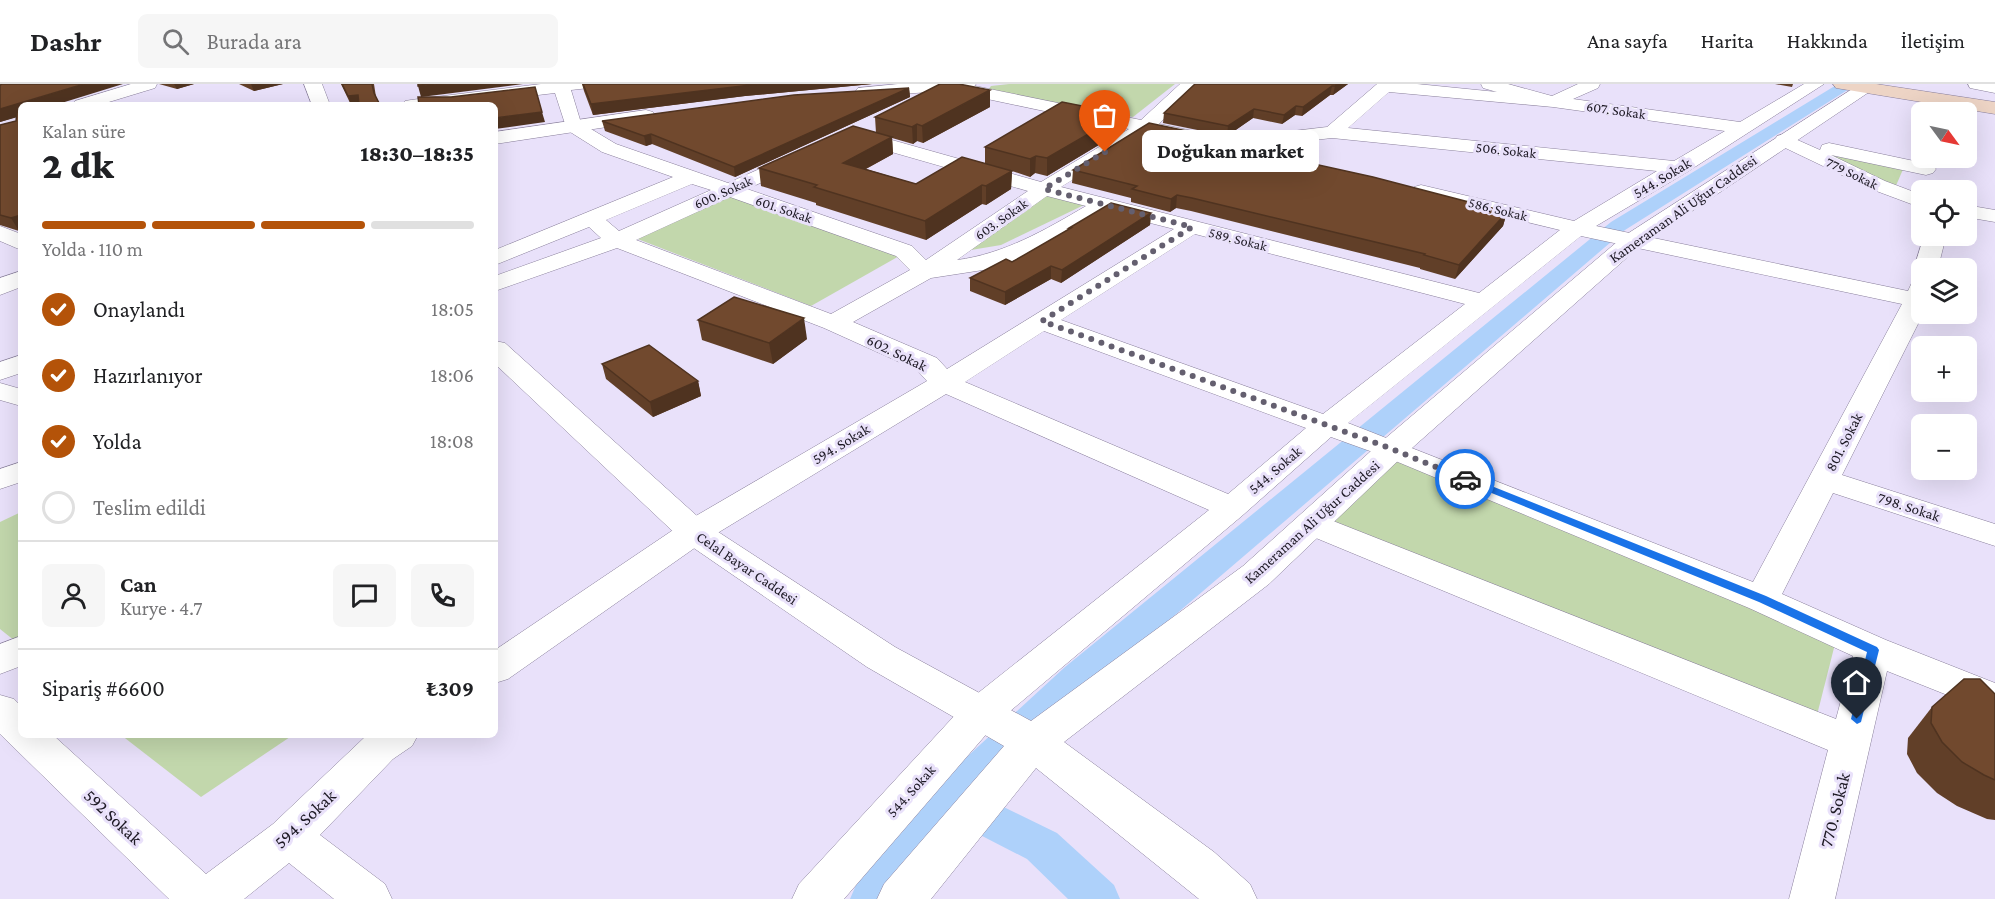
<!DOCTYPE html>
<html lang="tr">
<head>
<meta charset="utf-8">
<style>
	:root { --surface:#fff; --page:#f6f6f6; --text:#202124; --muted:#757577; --line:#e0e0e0; --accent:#b45309 }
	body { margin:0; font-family:"Crimson Pro",serif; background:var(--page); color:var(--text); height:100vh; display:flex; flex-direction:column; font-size:22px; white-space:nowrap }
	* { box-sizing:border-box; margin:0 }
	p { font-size:20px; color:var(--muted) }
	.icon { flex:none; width:33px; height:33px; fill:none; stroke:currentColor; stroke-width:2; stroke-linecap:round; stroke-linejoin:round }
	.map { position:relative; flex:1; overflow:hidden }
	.side { position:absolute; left:18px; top:18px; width:480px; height:636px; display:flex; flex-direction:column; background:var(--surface); border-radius:9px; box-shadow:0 6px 24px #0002 }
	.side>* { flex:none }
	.needle { width:39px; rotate:123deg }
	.tools { position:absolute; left:1911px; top:18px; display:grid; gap:12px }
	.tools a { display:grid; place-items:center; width:66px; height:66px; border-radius:9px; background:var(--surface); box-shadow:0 6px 24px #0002; font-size:30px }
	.pin { position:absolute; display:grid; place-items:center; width:51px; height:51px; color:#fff; margin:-62px -26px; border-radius:50% 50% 50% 0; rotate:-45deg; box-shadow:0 0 6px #0007 }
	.pin .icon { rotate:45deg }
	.courier { position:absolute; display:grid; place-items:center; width:60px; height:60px; margin:-30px; border:4px solid #1a73e8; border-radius:50%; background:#fff; color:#222; box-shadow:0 2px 8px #0007 }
	.bubble { position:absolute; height:42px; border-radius:9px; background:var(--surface); box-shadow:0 6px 24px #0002; font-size:20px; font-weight:800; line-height:42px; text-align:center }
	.summary em { font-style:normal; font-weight:800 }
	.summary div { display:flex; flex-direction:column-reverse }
	.summary { display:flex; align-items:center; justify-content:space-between; height:102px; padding:0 24px }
	h1 { font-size:39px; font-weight:800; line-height:45px }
	.bar { display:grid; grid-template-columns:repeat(4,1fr); gap:9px 6px; align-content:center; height:72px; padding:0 24px }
	.bar i { height:8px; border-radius:4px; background:var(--line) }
	.bar .active { background:var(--accent) }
	.bar p { grid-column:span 4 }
	.line { display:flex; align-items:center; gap:15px; padding:0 24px; border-top:2px solid var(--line) }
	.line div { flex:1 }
	.round { display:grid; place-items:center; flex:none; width:63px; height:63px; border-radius:9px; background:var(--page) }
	ol { padding:0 24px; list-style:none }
	li { display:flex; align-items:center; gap:18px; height:66px }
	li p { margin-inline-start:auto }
	li .icon { padding:6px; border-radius:50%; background:var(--accent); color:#fff; stroke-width:4 }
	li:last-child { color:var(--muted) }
	li i { width:33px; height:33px; border:3px solid var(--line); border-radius:50% }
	header { display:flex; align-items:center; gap:36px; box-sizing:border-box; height:84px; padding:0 30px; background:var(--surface); border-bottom:2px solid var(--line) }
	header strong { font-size:28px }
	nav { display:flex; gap:33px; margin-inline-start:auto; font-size:21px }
	.search { width:420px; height:54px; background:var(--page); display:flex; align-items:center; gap:15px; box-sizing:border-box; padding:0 21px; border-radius:9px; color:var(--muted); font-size:22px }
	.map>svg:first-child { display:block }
</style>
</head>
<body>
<header>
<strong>Dashr</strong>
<div class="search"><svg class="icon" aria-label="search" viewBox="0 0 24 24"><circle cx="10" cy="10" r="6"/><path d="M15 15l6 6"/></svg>Burada ara</div>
<nav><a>Ana sayfa</a><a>Harita</a><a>Hakkında</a><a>İletişim</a></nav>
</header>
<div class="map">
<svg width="1995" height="815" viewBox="0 0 1995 815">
	<rect width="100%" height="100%" fill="#e9e1fa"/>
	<g fill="#c2d7ac">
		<polygon points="1009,0 1175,0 1133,33 988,6 991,2"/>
		<polygon points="1814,65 1904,83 1895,104"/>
		<polygon points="1044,111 1084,121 1001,161 959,168"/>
		<polygon points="729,112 901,171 811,222 635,154"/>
		<polygon points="1395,373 1836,556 1817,631 1326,438"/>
		<polygon points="21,428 21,554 15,557 0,545 0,438"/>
		<polygon points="121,651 293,651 201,713"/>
	</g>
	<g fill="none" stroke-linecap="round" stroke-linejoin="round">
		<polygon fill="#aed1fa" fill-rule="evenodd" points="1838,0 1857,0 1625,146 1091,603 979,711 1057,749 1114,801 1120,815 1068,815 1027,775 955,738 898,815 850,815 856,801 934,703 1065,583 1611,138"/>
		<defs>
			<g id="minor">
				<polygon points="131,0 157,0 155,4 99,21 72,21 75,17"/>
				<path d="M541,0H591L589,4L571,6L581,39L616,60L728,99L793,70H807L810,74L807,78L747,105L912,162L926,176L1028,107L846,55L844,51L846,47H860L1041,98L1129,45L940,5L932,0H965L1141,36L1180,0H1198L1159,40L1241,57L1250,52L1327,43L1377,0H1417L1497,8L1483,4L1481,0H1508L1552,12L1578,0H1600L1598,4L1573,15L1740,38L1804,0H1824L1687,88L1596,142L1908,207L1914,194L1922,192L1923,230L1842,391L1995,440V462L1833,409L1782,510L1886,556L1995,599V630L1887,587L1835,815H1789L1828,666L1299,447L1295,440L1299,433L1311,430L1323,433L1836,635L1853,572L1749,524L1381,371L1331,353L1243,431L996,639L844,815H792L799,800L968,617L1209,426L946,310L706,456L508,595L495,599V566L682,440L927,297L917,286L824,244L617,164L495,207V192L601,154L589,143L495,181V166L673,93L602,68L567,46L555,9L454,21H402L405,17L411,16ZM1389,8L1553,23L1725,47L1674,77L1348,44ZM1148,49L1305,85L1312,83L1315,79L1312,75L1261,62L1332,54L1657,87L1574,137L1421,101L1414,103L1411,107L1414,111L1560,146L1479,209L1061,103ZM692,100L711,106L619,147L606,136ZM1047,112L1086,122C1045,146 1004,170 957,176ZM730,113L896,172L910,186L831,230L636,156ZM1107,128L1174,145L947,285L937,274L853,238L931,194L996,184L1051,161ZM1195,150L1465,220L1323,330L1061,236ZM1581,152L1902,220L1753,498L1348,339ZM1044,247L1306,344L1228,410L965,298Z"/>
				<polygon points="1968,0 1995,0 1995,9 1970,4"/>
				<polygon points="1957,13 1963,14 1966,18 1960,28 1942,28 1951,14"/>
				<polygon points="1784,50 1820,66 1822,61 1829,59 1933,81 1936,85 1933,89 1926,91 1831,71 1885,97 1922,111 1922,124 1871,105 1777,60 1775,56 1777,52"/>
				<polygon points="1966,121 1995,126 1995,138 1966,133"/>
				<polygon points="0,142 21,150 21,166 0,157"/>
				<polygon points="1924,152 1946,152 1938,184 1922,184 1922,190 1914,184"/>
				<polygon points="21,271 21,289 0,296 0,278"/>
				<polygon points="0,299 21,305 21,322 0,316"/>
				<polygon points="21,378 21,398 0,405 0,385"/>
				<polygon points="21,552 21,582 0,590 0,560"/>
				<polygon points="0,611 14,615 21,622 21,651 53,651 206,790 273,740 367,651 418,651 412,662 393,675 320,751 385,800 392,815 334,815 289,779 244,815 169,815 0,650"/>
			</g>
			<g id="tertiary">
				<polygon points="304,0 322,0 330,21 312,21"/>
				<polygon points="898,0 976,0 973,4 967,5 864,13 858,12 855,8 858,4"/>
				<polygon points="1860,0 1871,0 1875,4 1640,162 1403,372 1269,500 1064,658 1214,768 1250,800 1257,815 1199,815 1036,684 931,815 877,815 884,800 1004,662 867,583 682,456 495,280 495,257 505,259 706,440 895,563 1031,637 1243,482 1381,358 1624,152"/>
				<polygon points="646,26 653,28 655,32 653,36 495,60 495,48"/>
				<polygon points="21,187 21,203 0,211 0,194"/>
			</g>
			<polygon id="secondary" points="1833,0 1876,0 1995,18 1995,30 1842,5 1836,4"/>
		</defs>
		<use href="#minor" stroke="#897f9b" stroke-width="1"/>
		<use href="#tertiary" stroke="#897f9b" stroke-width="1"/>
		<use href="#secondary" stroke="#897f9b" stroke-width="1"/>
		<use href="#minor" fill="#fff" fill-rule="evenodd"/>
		<use href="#tertiary" fill="#fff" fill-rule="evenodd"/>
		<use href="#secondary" fill="#edd4c5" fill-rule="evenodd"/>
	</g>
	<g fill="#613f28">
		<polygon points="159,0 194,0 177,5"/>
		<polygon points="239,0 283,0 254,7"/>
		<polygon points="341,0 374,0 376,13 380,21 351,21"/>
		<polygon points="582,0 872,0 745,12 593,31 584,7"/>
		<polygon points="1195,0 1348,0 1333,11 1330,11 1302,32 1295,31 1282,40 1253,34 1227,52 1163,39 1164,29"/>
		<polygon points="1775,0 1793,0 1792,3"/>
		<polygon points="0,1 21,21 21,146 19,147 0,141 0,41 16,37 16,33 0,38"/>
		<polygon points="909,4 910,13 735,93 652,60 646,62 605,47 602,37"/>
		<polygon points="990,23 923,59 917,57 913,60 892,54 893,70 866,85 916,100 985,79 985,63 1122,47 1047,92 1035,89 1030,93 1012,87 1011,105 986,121 982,120 926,156 816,121 816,119 761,102 759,84 876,49 875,33"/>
		<polygon points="1210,57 1507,128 1503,142 1455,195 1420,185 1420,184 1191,127 1176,124 1170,128 1131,118 1131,114 1072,99 1073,86"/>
		<polygon points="1151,129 1150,141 1061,199 1051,195 1005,221 970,207 970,194 1012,178 1069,145 1069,144"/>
		<polygon points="698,236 807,255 773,280 702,256"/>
		<polygon points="602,280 698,297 701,312 653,333 606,295"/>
		<polygon points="1995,610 1995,736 1987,735 1957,722 1937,709 1917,689 1907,670 1908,654 1932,623"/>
	</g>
	<g fill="#4f3320">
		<polygon points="84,0 123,0 55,21 21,21 21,32 0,38 0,25"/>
		<polygon points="174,0 194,0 177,5"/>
		<polygon points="251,0 283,0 254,7"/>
		<polygon points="436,0 523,0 421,13 418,2"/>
		<polygon points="759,0 872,0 745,12 593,31 591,20"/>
		<polygon points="1338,0 1348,0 1333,11 1335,2"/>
		<polygon points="1332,2 1330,11 1302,32 1303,23"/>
		<polygon points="909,4 910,13 735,93 734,83"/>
		<polygon points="990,6 990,23 923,59 922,42"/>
		<polygon points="358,11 361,21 351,21 348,12"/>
		<polygon points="1296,22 1295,31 1282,40 1284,31"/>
		<polygon points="1254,25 1253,34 1227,52 1228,42"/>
		<polygon points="542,28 545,38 495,45 495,34"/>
		<polygon points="1123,30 1122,47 1047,92 1047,74"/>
		<polygon points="917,40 917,57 913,60 912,43"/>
		<polygon points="651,50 652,60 646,62 644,52"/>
		<polygon points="892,53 893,70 845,96 843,79"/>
		<polygon points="1036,72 1035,89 1030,93 1030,75"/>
		<polygon points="1012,87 1011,105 986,121 986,102"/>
		<polygon points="982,101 982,120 926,156 925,137"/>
		<polygon points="1177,111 1176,124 1170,128 1171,115"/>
		<polygon points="1507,128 1503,142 1455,195 1459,181"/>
		<polygon points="1151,129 1150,141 1061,199 1062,186"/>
		<polygon points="21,131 21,146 19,147 11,134"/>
		<polygon points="1051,182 1051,195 1005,221 1005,208"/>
		<polygon points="804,234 807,255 773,280 769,259"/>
		<polygon points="698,297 701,312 653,333 650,318"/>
	</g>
	<g fill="#71492e" stroke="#4f3320" stroke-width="1.5">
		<polygon points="2,0 84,0 0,25 0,1"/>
		<polygon points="342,0 372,0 374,9 380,21 359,21 358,11 348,12"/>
		<polygon points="418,0 436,0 418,2"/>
		<polygon points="583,0 759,0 591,20"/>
		<polygon points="940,0 959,0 990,6 922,42 917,40 912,43 875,33"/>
		<polygon points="1195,0 1338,0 1335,2 1332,2 1303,23 1296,22 1284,31 1254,25 1228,42 1164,29"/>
		<polygon points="535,3 542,28 495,34 495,21 419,21 418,13 451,13"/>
		<polygon points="909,4 734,83 651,50 644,52 602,37 794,11"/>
		<polygon points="1062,18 1123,30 1047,74 1036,72 1030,75 985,63"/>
		<polygon points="17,28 21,29 21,131 11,134 0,131 0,41 16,37"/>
		<polygon points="1149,39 1210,52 1205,56 1373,93 1507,128 1459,181 1424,171 1425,170 1192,114 1177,111 1171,115 1132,105 1137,102 1073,86"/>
		<polygon points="853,42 892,53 843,79 916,100 962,73 1012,87 986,102 982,101 925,137 814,103 817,101 759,84"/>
		<polygon points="1111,119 1151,129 1062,186 1051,182 1005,208 970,194 1006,175 1012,178 1071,144 1069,144"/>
		<polygon points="734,213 804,234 769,259 698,236"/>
		<polygon points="649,261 698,297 650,318 602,280"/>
		<polygon points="1964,595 1980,595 1995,610 1995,696 1984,691 1962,678 1942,658 1931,639 1932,623"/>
	</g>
	<polygon fill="#1a73e8" points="1462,393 1469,393 1766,512 1877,563 1879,566 1861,638 1857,640 1851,635 1867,568 1759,518 1462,397"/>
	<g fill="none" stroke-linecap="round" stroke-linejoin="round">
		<polyline stroke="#645f6f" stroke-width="6" stroke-dasharray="0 10.8" points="1105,68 1044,105 1192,143 1042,237 1392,365 1465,395"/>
	</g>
	<g text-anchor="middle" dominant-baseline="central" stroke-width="6" stroke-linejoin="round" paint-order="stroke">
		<g font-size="14" fill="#1d1924" stroke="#e9e1fa">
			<text transform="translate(1616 26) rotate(8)">607. Sokak</text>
			<text transform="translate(1506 66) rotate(6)">506. Sokak</text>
			<text transform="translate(1852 89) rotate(26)">779 Sokak</text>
			<text transform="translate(723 108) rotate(-24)">600. Sokak</text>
			<text transform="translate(784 125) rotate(19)">601. Sokak</text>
			<text transform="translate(1498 125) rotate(14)">586. Sokak</text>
			<text transform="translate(1001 135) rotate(-35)">603. Sokak</text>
			<text transform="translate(1238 155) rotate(14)">589. Sokak</text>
		</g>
		<g font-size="15" fill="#1d1924" stroke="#e9e1fa">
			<text transform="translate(1662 94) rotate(-31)">544. Sokak</text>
			<text transform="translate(1683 125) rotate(-35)">Kameraman Ali Uğur Caddesi</text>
			<text transform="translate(897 269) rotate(26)">602. Sokak</text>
			<text transform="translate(1844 358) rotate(-63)">801. Sokak</text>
			<text transform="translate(841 360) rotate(-31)">594. Sokak</text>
			<text transform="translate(1275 386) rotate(-41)">544. Sokak</text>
			<text transform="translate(1909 423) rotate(18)">798. Sokak</text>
			<text transform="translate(1312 438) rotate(-42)">Kameraman Ali Uğur Caddesi</text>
			<text transform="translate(747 484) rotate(34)">Celal Bayar Caddesi</text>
			<text transform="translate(911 707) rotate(-48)">544. Sokak</text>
		</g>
		<g font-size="18" fill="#1d1924" stroke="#e9e1fa">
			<text transform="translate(1835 726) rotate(-76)">770. Sokak</text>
			<text transform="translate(113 733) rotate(43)">592 Sokak</text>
			<text transform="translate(305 735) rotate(-43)">594. Sokak</text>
		</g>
	</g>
</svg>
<div class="tools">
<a><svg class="needle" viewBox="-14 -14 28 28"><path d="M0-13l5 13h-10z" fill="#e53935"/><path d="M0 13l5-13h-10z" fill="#757577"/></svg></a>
<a><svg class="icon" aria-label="locate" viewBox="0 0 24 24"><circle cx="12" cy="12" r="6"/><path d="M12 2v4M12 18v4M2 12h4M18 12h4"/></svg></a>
<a><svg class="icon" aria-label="layers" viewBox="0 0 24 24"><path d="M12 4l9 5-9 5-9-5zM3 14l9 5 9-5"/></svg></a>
<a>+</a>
<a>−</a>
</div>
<div class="pin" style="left:1105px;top:68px;background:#ea580c"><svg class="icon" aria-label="bag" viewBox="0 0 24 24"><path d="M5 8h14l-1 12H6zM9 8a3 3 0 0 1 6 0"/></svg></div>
<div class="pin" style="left:1857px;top:635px;background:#1f2937"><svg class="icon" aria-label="home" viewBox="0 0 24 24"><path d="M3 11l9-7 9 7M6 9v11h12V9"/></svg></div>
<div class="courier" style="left:1465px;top:395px"><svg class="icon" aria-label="car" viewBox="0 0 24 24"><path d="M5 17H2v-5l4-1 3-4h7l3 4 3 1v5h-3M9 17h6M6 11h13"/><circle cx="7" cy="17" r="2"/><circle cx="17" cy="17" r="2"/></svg></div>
<div class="bubble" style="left:1142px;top:46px;width:177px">Doğukan market</div>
<section class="side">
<div class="summary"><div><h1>2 dk</h1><p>Kalan süre</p></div><em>18:30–18:35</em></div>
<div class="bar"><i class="active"></i><i class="active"></i><i class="active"></i><i></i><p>Yolda · 110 m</p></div>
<ol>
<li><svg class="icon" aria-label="check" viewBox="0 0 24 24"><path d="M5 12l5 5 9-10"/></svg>Onaylandı<p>18:05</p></li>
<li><svg class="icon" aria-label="check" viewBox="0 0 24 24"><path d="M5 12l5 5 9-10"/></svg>Hazırlanıyor<p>18:06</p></li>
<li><svg class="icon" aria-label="check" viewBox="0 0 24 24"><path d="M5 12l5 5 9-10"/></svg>Yolda<p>18:08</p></li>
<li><i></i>Teslim edildi</li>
</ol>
<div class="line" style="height:108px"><a class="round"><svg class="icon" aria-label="person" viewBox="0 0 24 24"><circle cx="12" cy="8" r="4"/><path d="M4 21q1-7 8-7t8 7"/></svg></a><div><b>Can</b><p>Kurye · 4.7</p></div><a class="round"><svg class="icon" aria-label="chat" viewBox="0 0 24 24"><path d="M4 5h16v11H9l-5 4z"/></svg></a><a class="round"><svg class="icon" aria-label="phone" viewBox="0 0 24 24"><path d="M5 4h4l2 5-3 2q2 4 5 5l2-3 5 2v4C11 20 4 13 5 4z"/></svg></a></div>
<div class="line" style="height:78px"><div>Sipariş #6600</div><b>₺309</b></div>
</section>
</div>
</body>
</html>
